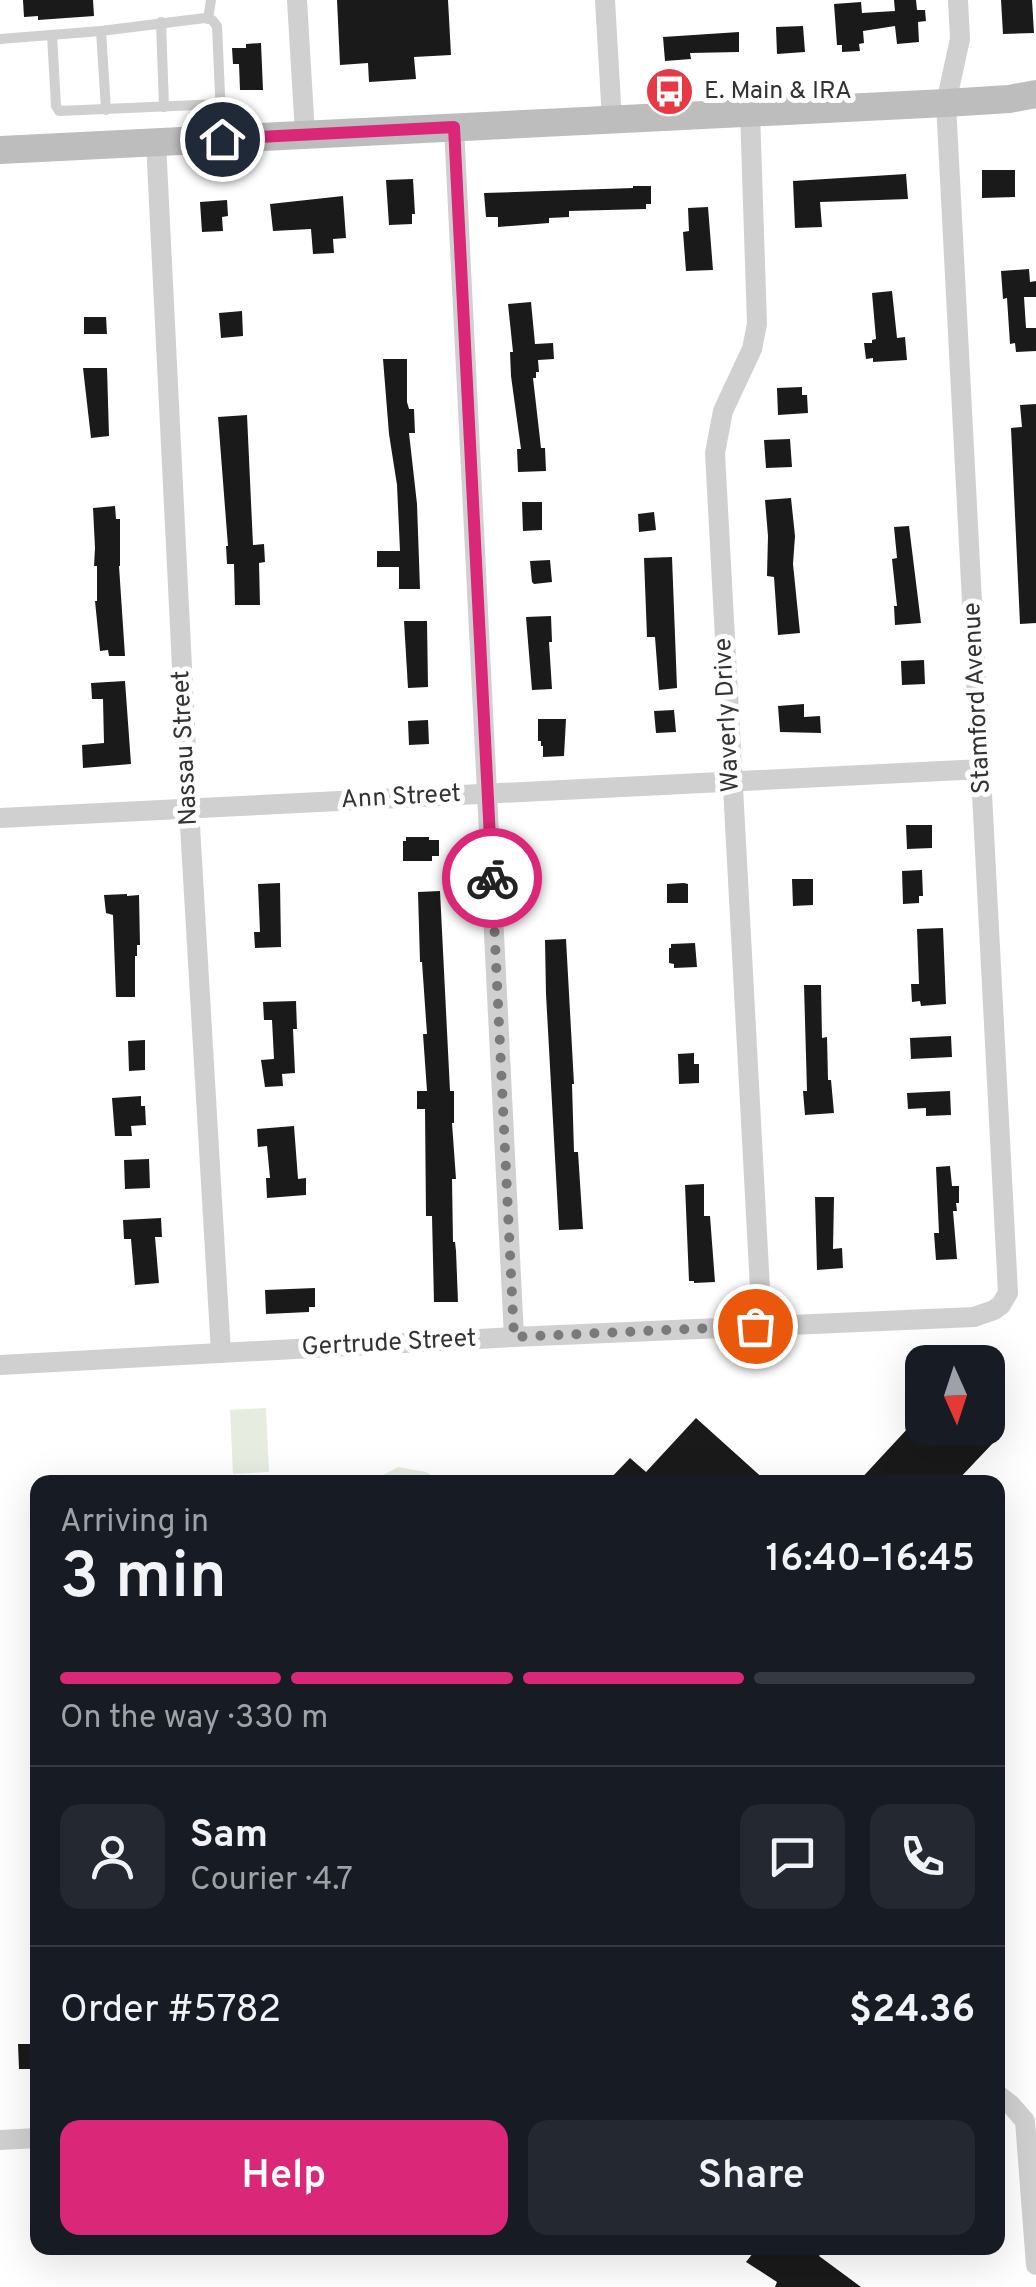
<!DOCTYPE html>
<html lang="en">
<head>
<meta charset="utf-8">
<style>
	:root { --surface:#171b24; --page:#242831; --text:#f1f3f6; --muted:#9ea1a6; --line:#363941; --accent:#db2777 }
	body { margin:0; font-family:Overpass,sans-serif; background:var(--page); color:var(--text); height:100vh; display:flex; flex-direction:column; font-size:38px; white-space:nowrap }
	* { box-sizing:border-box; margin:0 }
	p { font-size:32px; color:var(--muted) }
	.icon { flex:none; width:55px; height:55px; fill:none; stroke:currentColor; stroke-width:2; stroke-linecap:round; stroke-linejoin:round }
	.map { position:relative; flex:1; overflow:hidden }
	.drawer { position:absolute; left:30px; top:1475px; width:975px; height:780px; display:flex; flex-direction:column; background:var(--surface); border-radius:20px; box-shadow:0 10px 40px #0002 }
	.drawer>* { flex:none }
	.needle { width:65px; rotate:177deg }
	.fabs { position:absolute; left:905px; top:1345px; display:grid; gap:20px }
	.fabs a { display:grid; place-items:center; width:100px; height:100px; border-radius:20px; background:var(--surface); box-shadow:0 10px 40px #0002; font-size:50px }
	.pin { position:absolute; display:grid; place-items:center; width:85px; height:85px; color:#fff; margin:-42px; border:5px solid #fff; border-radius:50%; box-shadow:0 2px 10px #0007 }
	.courier { position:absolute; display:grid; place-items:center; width:100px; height:100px; margin:-50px; border:8px solid #db2777; border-radius:50%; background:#fff; color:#222; box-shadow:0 2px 12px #0007 }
	.summary em { font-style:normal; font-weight:600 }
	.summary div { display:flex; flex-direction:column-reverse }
	.summary { display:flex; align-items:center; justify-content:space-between; height:170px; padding:0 30px }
	h1 { font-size:65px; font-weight:600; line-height:75px }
	.bar { display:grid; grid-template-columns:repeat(4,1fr); gap:15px 10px; align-content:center; height:120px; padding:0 30px }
	.bar i { height:12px; border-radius:8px; background:var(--line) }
	.bar .active { background:var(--accent) }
	.bar p { grid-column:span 4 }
	.line { display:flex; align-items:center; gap:25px; padding:0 30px; border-top:2px solid var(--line) }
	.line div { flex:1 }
	.round { display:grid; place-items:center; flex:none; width:105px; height:105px; border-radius:20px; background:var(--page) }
	.primary-button { display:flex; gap:20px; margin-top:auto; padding:20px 30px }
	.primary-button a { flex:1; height:115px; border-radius:20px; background:var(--accent); color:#fff; font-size:40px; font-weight:600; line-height:115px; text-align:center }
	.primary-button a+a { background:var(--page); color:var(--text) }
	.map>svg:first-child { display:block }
</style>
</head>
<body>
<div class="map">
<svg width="1036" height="2287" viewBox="0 0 1036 2287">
	<rect width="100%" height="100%" fill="#fff"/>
	<g fill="#e6ecdf">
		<polygon points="266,1408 269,1472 233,1474 230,1410"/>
		<polygon points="398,1467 426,1472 443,1482 370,1482"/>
	</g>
	<g fill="#1a1a1a">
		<polygon points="23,0 93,0 94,16 38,20 38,16 24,17"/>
		<polygon points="337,0 448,0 451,55 414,57 416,79 369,82 368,63 340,65"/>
		<polygon points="894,0 916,0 917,10 925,10 926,21 918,22 919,42 897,44 895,26 863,31 864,43 859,44 860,51 842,52 842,45 837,45 834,4 861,2 862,13 895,11"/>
		<polygon points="1001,0 1032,0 1034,33 1003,34"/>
		<polygon points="803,26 805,52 777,54 776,27"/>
		<polygon points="739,32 739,52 690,53 691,59 665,61 663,37"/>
		<polygon points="261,43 263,90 240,90 239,64 233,64 232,48 246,48 246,44"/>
		<polygon points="982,170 1015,170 1015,197 982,198"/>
		<polygon points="906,174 908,199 820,202 822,227 795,228 793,181"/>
		<polygon points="413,179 415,214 412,214 412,224 389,225 386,180"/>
		<polygon points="633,186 651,186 651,204 646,204 646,209 569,211 569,217 549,218 549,223 498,227 498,217 486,217 484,193 633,188"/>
		<polygon points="343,196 346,238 333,239 334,253 313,254 311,229 273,231 270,204"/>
		<polygon points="227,200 228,216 222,217 223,231 202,232 200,202"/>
		<polygon points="708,207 713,270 686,271 683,232 689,231 688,208"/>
		<polygon points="1029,269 1030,282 1036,281 1036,297 1024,297 1026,328 1036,328 1036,351 1016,352 1015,343 1010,344 1007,298 1003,299 1001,271"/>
		<polygon points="892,291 897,338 905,337 907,360 873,362 873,358 866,359 864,343 872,343 872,340 876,339 872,293"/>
		<polygon points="531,302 535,344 553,343 554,359 538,360 539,372 536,372 536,378 533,378 541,448 545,448 546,471 518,472 517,449 521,449 511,376 510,352 513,352 508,304"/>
		<polygon points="242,311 243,336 221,338 219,313"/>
		<polygon points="84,317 106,317 107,334 84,334"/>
		<polygon points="383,359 407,359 407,402 409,409 414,409 415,433 409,433 417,504 420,589 399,589 399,567 377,567 377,551 400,551 397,485 389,434"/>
		<polygon points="83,368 107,368 109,436 91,438"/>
		<polygon points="802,387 802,395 807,395 808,413 778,415 777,388"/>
		<polygon points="1036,404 1036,623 1020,624 1011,428 1022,427 1020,405"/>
		<polygon points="247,415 253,545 264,544 265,562 259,563 260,605 235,605 234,564 227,564 226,546 228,546 218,417"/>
		<polygon points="790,439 792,467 766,468 764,440"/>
		<polygon points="791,498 795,536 793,564 800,633 778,635 774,577 767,576 768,536 765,500"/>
		<polygon points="522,502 542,502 542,530 523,531"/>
		<polygon points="115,506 116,519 120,519 120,566 119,566 125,656 109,656 108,650 100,651 95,601 97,601 97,566 94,566 95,548 93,508"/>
		<polygon points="654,512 656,530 639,532 638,514"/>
		<polygon points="909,526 921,623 895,625 894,606 897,606 892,559 897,558 894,527"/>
		<polygon points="672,557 677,688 659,690 655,637 647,637 644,558"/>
		<polygon points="550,560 552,582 534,584 532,582 530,561"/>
		<polygon points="551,616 552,642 549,642 552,689 532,690 526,617"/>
		<polygon points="404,621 427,621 428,687 408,688"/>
		<polygon points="924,660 925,684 902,685 901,661"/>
		<polygon points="125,681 131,764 83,768 82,745 104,743 103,699 92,699 91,683"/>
		<polygon points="804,704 804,717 820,716 821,733 780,732 778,706"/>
		<polygon points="674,710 676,732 656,733 654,711"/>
		<polygon points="538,719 566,719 564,756 543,757 543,746 541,746 541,741 538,741"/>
		<polygon points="428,720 429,744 409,745 408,721"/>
		<polygon points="906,825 932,825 932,848 907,849"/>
		<polygon points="406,837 429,837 429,840 439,840 439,856 432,856 432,861 403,861 403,841 406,841"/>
		<polygon points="922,870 923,896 919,896 919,903 903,904 902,871"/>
		<polygon points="792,879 813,879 813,905 793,906"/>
		<polygon points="280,883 281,947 255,948 254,932 260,932 258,884"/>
		<polygon points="684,883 688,884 688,903 667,903 667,884"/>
		<polygon points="440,891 450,1091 454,1091 454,1123 452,1123 456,1179 452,1179 453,1242 455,1242 456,1251 458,1302 434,1302 432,1216 426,1216 425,1109 417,1109 417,1091 427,1091 423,1034 427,1034 422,962 420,962 418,892"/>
		<polygon points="127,894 127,896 139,895 140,945 137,945 137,956 135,956 135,997 116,997 113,915 106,913 104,895"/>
		<polygon points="943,928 946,1004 921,1006 920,1001 912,1002 911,984 919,984 917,929"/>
		<polygon points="566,939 574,1084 572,1084 574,1152 578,1152 583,1229 559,1230 546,994 545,940"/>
		<polygon points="695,943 697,967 674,968 674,964 669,963 669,948 671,948 671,944"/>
		<polygon points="804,985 821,985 822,1038 827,1037 828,1080 831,1080 834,1113 805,1115 803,1091 807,1091"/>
		<polygon points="296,1001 297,1029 293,1029 295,1073 282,1074 283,1086 265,1087 261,1060 274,1059 272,1020 264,1020 263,1002"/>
		<polygon points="951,1036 952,1057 911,1059 910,1038"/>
		<polygon points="145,1040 145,1070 129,1071 128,1041"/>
		<polygon points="694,1053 694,1064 699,1064 699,1083 679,1084 678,1054"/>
		<polygon points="950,1091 951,1115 926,1116 926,1108 908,1109 907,1093"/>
		<polygon points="141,1096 141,1106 145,1106 146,1125 131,1126 132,1136 115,1136 112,1098"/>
		<polygon points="294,1126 298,1179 306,1178 306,1195 267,1198 266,1178 270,1178 267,1146 258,1147 257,1129"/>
		<polygon points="149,1159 150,1188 125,1189 124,1160"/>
		<polygon points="950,1166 952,1186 959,1186 959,1203 956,1203 957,1211 953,1211 957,1259 936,1260 934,1233 939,1233 936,1167"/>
		<polygon points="704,1184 704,1216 710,1216 715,1282 694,1283 694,1281 689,1281 685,1185"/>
		<polygon points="815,1197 834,1197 833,1249 842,1248 843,1268 817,1270"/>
		<polygon points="161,1218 162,1237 155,1237 159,1283 135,1285 131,1239 124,1239 123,1220"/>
		<polygon points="315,1288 315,1307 309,1307 309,1312 266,1314 265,1290"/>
		<polygon points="922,1413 922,1428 976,1428 993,1443 956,1482 858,1482"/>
		<polygon points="696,1418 767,1482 607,1482 630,1458 646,1472"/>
		<polygon points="18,2044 38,2044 38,2069 19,2069"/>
		<polygon points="757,2248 825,2248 819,2256 861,2287 775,2287 777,2282 746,2262"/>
	</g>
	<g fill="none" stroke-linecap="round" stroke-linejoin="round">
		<g stroke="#d0d0d0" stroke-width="10">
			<polyline points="208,19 211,0"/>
			<polyline points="161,22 164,107"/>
			<polyline points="101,31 106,110"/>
			<polyline points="52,35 56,106 59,111 220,104"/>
			<polyline points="0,39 101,31 205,18 212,20 217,26 222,139"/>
		</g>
		<g stroke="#d0d0d0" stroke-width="20">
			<polyline points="297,0 305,134"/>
			<polyline points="605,0 612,120"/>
			<polyline points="750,112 757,324 752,349 723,411 715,453 762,1326"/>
			<polyline points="454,127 514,1337"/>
			<polyline points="156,142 189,809 221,1353"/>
			<polyline points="0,818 982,769"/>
			<polyline points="0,1365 514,1337 974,1317 994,1310 1001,1305 1008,1293 946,103 960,39 958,0"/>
			<polyline points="998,2095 1011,2105 1025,2121 1036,2265"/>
			<polyline points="0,2140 38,2138"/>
		</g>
		<polyline stroke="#bdbdbd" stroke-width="28" points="0,150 946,103 1009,99 1036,94"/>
	</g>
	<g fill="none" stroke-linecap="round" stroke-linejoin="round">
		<polyline stroke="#7a7a7a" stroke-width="10" stroke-dasharray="0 18" points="492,878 514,1337 755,1326"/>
		<polyline stroke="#db2777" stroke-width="12" points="222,139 454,127 492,878"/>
	</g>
	<defs>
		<symbol id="bus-disc" viewBox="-11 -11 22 22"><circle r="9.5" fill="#e63946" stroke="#fff"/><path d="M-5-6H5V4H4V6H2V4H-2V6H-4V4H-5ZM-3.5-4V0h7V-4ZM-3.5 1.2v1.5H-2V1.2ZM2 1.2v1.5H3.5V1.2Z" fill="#fff"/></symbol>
	</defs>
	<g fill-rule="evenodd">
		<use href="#bus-disc" x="642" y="64" width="55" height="55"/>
	</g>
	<g text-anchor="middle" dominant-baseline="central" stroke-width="10" stroke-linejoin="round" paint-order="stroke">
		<g font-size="25" fill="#333" stroke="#fff" text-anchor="start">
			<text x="704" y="92">E. Main &amp; IRA</text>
		</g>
		<g font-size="25" fill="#333" stroke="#fff">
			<text transform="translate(978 698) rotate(-93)">Stamford Avenue</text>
			<text transform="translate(728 715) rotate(-93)">Waverly Drive</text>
			<text transform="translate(186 748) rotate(-93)">Nassau Street</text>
			<text transform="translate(401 798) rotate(-3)">Ann Street</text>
			<text transform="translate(389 1344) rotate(-3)">Gertrude Street</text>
		</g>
	</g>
</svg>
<div class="fabs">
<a><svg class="needle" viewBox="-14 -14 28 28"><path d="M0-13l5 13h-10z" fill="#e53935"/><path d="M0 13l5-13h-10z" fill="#9ea1a6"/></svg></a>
</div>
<div class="pin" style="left:755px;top:1326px;background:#ea580c"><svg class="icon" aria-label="bag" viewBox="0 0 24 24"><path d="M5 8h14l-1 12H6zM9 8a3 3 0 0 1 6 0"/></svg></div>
<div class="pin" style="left:222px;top:139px;background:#1f2937"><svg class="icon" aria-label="home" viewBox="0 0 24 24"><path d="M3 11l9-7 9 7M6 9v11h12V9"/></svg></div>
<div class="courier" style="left:492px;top:878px"><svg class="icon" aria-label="bike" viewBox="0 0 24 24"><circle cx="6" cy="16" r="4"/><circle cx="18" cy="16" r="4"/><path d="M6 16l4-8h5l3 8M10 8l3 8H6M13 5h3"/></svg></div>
<section class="drawer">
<div class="summary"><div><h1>3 min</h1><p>Arriving in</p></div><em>16:40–16:45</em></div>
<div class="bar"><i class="active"></i><i class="active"></i><i class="active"></i><i></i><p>On the way · 330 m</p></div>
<div class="line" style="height:180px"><a class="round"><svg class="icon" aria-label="person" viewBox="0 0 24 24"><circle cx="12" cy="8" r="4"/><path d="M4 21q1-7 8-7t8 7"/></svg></a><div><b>Sam</b><p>Courier · 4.7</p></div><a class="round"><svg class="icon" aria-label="chat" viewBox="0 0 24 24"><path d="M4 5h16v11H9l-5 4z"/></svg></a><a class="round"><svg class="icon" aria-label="phone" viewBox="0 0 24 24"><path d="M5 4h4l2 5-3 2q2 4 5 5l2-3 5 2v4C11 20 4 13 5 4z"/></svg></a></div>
<div class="line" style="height:130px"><div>Order #5782</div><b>$24.36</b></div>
<div class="primary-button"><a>Help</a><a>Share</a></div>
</section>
</div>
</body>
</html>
